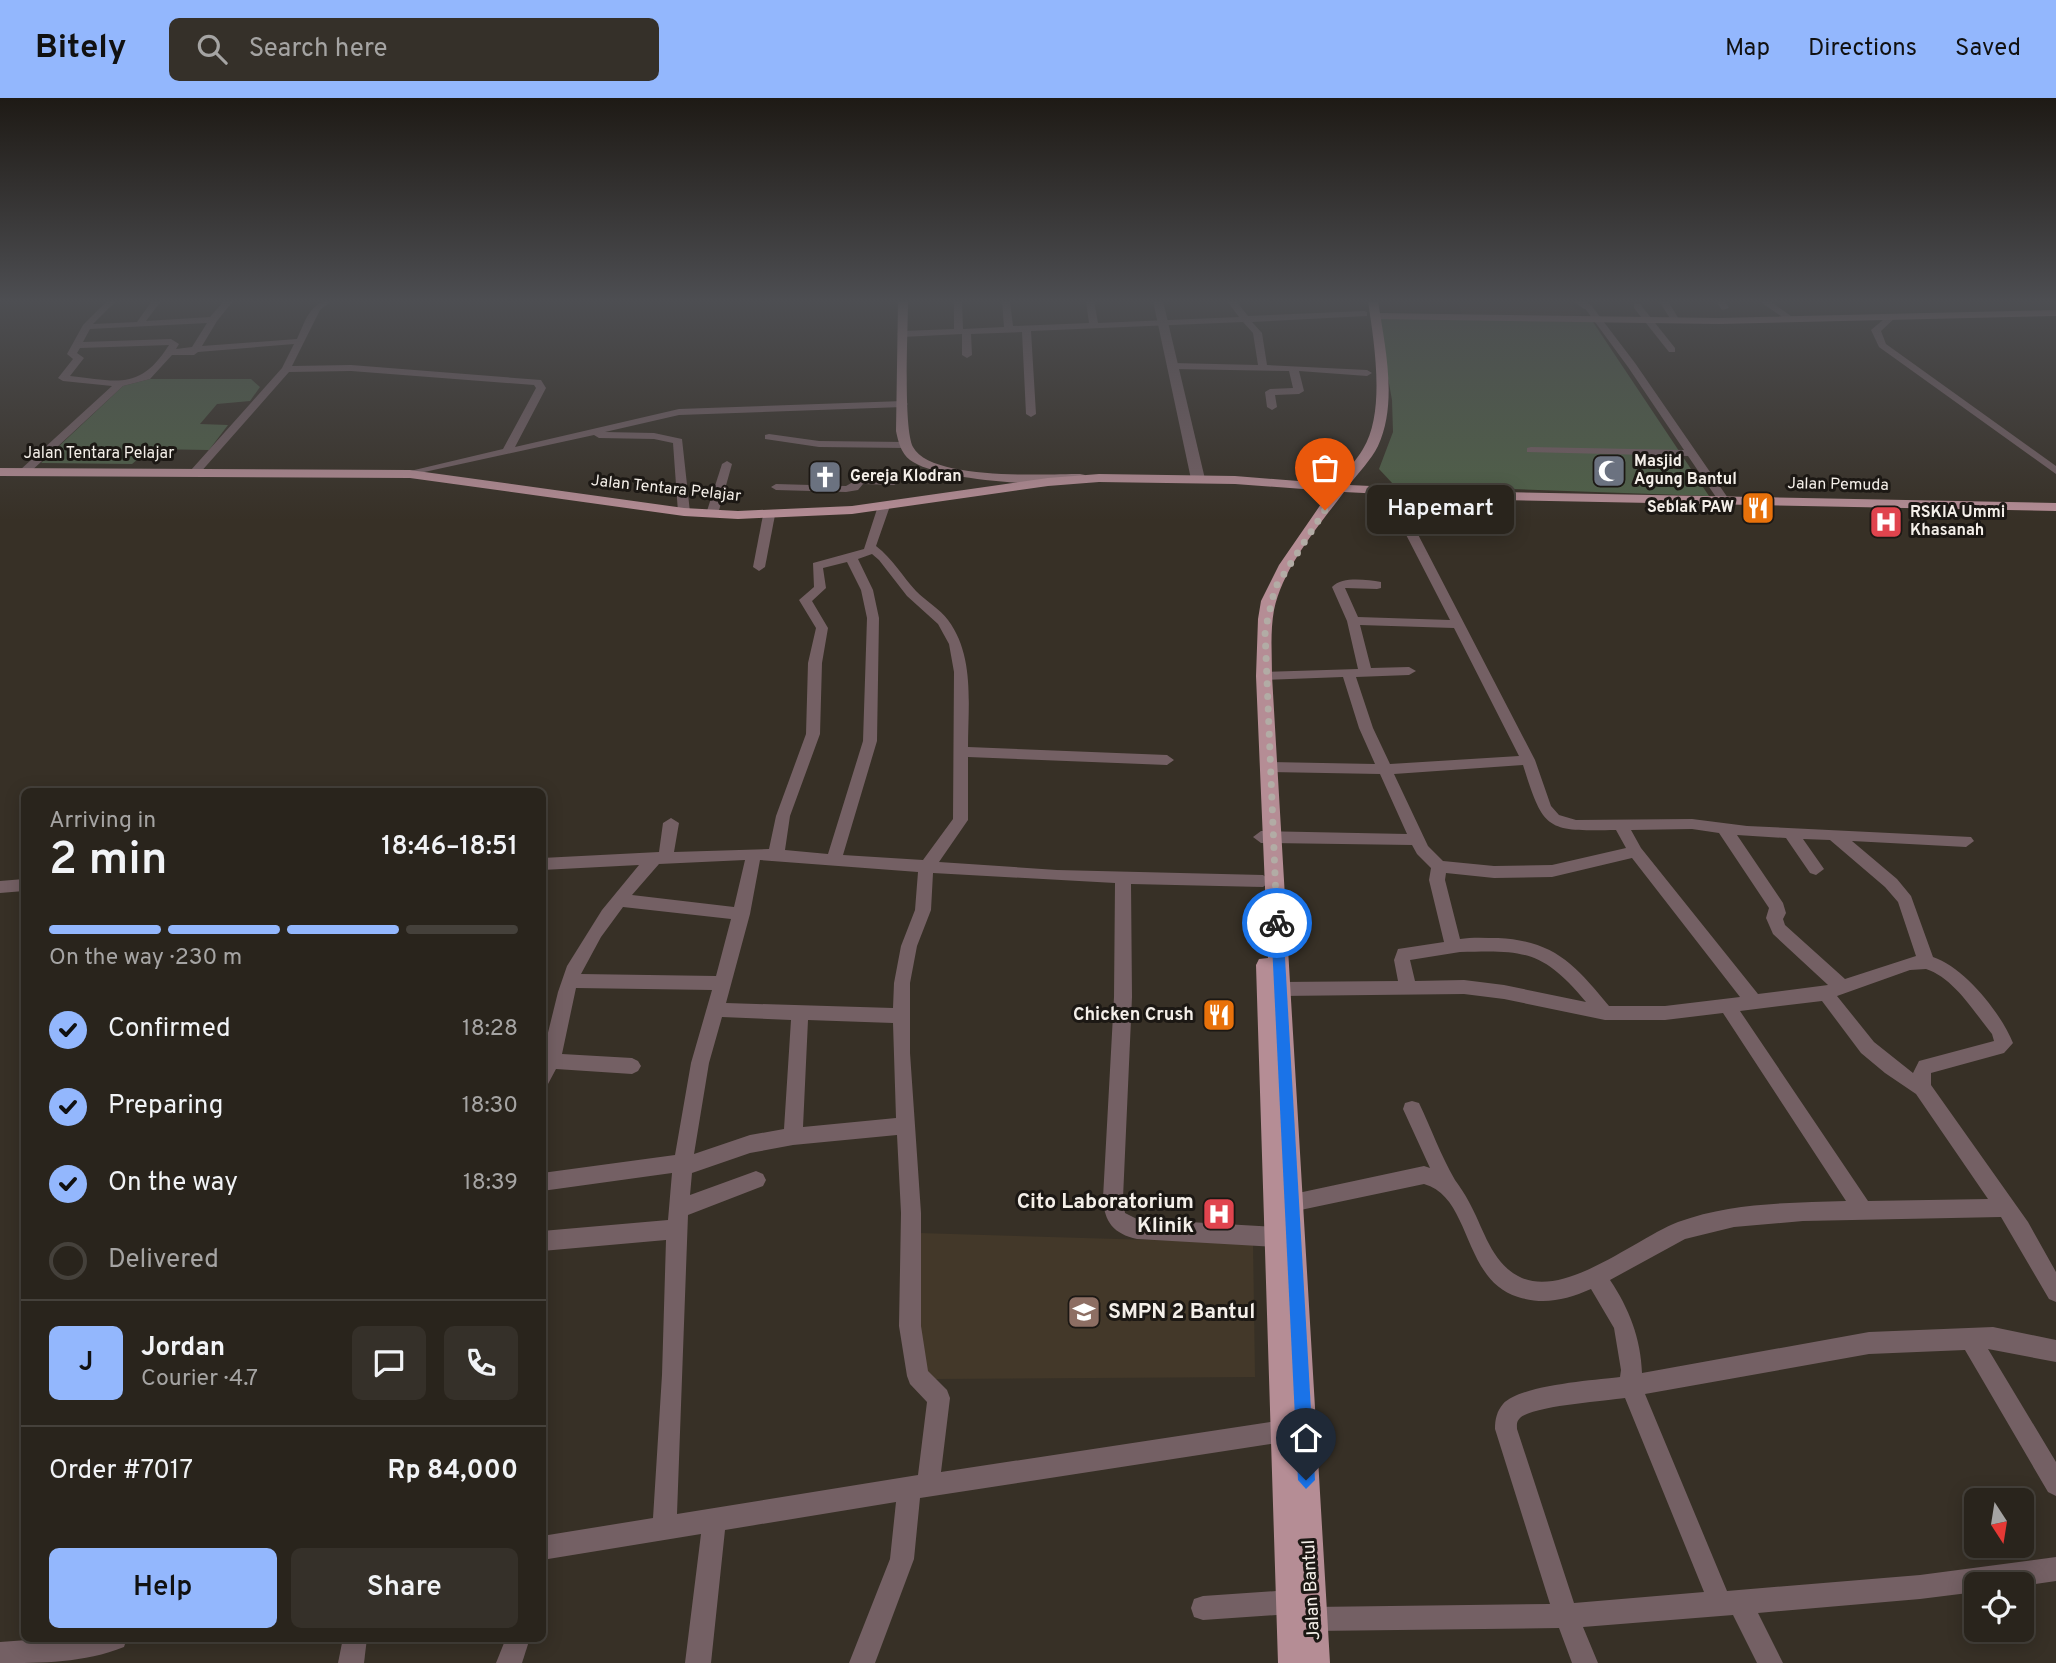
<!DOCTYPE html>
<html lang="en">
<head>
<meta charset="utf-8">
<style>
	:root { --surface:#29241c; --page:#353029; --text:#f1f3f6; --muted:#a5a4a3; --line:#45413b; --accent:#93b7fd }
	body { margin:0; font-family:Overpass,sans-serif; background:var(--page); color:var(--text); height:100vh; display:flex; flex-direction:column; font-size:26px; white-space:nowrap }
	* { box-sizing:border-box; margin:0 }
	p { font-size:23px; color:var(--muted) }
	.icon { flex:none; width:38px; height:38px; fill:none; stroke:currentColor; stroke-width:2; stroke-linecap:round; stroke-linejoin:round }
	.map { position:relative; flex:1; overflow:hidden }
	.sheet { position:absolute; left:21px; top:690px; width:525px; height:854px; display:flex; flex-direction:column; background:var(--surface); border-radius:10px; box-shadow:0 4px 18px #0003,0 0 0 2px var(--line) }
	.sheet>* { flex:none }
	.needle { width:46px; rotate:168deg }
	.buttons { position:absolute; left:1964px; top:1390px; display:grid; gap:14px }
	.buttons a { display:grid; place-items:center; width:70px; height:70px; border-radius:10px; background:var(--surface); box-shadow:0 4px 18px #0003,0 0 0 2px var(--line); font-size:35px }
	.pin { position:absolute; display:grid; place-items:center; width:60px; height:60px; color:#fff; margin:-72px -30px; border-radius:50% 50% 50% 0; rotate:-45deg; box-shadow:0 0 7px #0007 }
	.pin .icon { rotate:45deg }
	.courier { position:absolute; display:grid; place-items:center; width:70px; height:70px; margin:-35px; border:5px solid #1a73e8; border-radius:50%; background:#fff; color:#222; box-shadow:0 2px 9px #0007 }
	.bubble { position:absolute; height:49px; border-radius:10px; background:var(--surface); box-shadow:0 4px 18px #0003,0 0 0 2px var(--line); font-size:23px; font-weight:600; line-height:49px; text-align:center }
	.summary em { font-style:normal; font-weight:600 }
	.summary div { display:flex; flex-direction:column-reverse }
	.summary { display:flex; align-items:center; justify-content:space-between; height:119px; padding:0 28px }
	h1 { font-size:46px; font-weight:600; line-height:52px }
	.bar { display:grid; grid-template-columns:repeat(4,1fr); gap:10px 7px; align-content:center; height:84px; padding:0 28px }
	.bar i { height:9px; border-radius:5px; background:var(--line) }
	.bar .selected { background:var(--accent) }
	.bar p { grid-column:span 4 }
	.line { display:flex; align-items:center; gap:18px; padding:0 28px; border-top:2px solid var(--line) }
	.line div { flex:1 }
	.round { display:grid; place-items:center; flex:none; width:74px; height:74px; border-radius:10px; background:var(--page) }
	ol { padding:0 28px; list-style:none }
	li { display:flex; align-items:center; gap:21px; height:77px }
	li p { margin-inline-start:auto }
	li .icon { padding:7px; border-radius:50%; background:var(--accent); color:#111; stroke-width:4 }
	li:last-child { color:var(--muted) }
	li i { width:38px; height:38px; border:4px solid var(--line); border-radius:50% }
	.button { display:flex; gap:14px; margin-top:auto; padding:14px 28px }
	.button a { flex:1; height:80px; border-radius:10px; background:var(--accent); color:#111; font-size:28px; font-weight:600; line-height:80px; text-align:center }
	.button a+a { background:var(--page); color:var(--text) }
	header { display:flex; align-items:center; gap:42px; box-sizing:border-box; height:98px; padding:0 35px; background:var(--accent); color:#111 }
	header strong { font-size:33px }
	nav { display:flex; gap:38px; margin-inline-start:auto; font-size:24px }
	.search { width:490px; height:63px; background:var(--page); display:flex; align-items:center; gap:18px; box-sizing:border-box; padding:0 24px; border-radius:10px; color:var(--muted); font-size:26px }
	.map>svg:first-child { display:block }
</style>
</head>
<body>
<header>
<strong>Bitely</strong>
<div class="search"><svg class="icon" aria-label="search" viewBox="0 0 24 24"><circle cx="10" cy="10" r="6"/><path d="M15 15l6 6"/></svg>Search here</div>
<nav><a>Map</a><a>Directions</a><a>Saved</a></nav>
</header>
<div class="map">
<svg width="2056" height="1565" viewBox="0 0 2056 1565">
	<rect width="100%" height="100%" fill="#373026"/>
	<g fill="#433829">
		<polygon points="1456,203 1565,203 1582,215 1578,219 1462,216"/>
		<polygon points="919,1135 1253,1145 1255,1279 933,1281 923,1274 914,1231"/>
	</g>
	<g fill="#506148">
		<polygon points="1377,219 1593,224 1709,398 1394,387 1379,371 1393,334 1392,302"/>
		<polygon points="150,281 251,281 260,289 250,303 217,306 200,326 228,327 209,352 150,351 132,366 41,365 123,288"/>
	</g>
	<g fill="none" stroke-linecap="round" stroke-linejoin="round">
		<g fill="#746064" fill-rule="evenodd">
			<path d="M107,203H116L93,226L137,224L152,203H161L146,223L210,219L224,203H233L217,223L202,248L297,241C305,224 310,203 331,203L320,212L292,268L351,267L541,282L546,290L515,349L679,311L903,303L908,306L903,309L679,317L605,334L654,335L682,341L690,414L684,417L678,414L673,345L654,341L599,340L594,337L406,378V374L503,351L536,290L534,287L351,273L289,274L199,376H191V372L282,270L294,246L198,254L194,257H172L150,281L123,288L28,376H20V372L112,288L63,283L58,280L73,261L67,256L83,227ZM207,225L192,249L176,251L179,246L171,241L83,244L90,231ZM169,247C140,293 117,283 70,278L84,260L77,255L80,250Z"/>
			<polygon points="954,203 962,203 963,231 1004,229 1002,203 1010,203 1013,228 1089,225 1086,203 1094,203 1098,225 1239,219 1227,203 1236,203 1248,218 1364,213 1367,214 1367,218 1252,224 1262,235 1267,267 1367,272 1372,275 1367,278 1299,273 1304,293 1299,296 1275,297 1277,309 1272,312 1267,309 1265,294 1270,291 1293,290 1289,273 1173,271 1168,268 1173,265 1258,267 1253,235 1243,224 1031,233 1036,316 1031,319 1026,316 1022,234 971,236 972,257 967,260 962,257 962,236 902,239 897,236 902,233 954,231"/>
			<polygon points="1659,203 1668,203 1680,223 1679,225 1673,225"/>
			<polygon points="1716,203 1725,203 1729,210 1722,212"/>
			<polygon points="1759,203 1770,203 1795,221 1788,223"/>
			<polygon points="1634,206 1640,206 1675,250 1675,254 1669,254 1634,210"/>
			<polygon points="1585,207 1591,207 1635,265 1730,403 1728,405 1720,405 1688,358 1527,354 1527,350 1531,349 1684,352 1628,269 1584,209"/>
			<polygon points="1890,216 1897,218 1881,233 1886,246 2056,368 2056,376 1879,249 1871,232"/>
			<polygon points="769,336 819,343 905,344 910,347 905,350 819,349 765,341 765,337"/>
			<polygon points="727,363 732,366 718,416 708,418 706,416 722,366"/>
			<polygon points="860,380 894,381 899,384 894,387 863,386 858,392 846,394 776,392 771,389 776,386 846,388"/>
			<path d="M1386,392L1396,394L1535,662L1551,708L1559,717L1576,722L1692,721L1747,728L1971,739L1974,743L1966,749L1852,743L1897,781L1911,798L1933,859C1964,869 2001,915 2013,945L2004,955L1931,975V987L2028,1124L2056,1174V1204L2049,1201L2001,1119L1803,1123L1734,1129L1685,1141L1610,1182C1629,1210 1641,1241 1642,1275L1869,1234L1993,1229L2056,1242V1264L1988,1251L2056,1364V1398L2048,1394L1965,1252L1869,1256L1645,1296L1727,1493L1920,1477L2056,1459V1483L2021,1488L1976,1486V1494L1920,1501L1758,1515L1783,1565H1757L1733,1517L1583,1529L1598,1565H1572L1559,1530L1313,1533L1304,1530L1301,1521L1304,1512L1313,1509L1550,1506L1495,1331C1495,1321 1497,1313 1503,1306C1520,1287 1595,1282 1620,1279L1621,1272L1614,1230L1591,1191C1566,1202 1544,1207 1518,1199C1462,1182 1472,1099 1424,1086L1291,1114L1284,1112L1281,1105L1284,1098L1424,1068L1430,1070L1403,1011L1405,1005L1412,1003L1419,1005C1431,1030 1441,1058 1455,1082C1460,1089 1465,1096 1469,1104C1483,1129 1491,1164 1518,1178C1563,1203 1636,1140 1678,1124C1732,1104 1790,1105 1846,1103L1723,915L1665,922H1605L1504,901L1464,896L1280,898L1274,896L1271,891L1274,886L1280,884L1398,883L1394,862L1398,851L1444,844L1429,782L1431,770L1417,756L1412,747L1261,745L1253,739L1261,733L1407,736L1380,676L1269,674L1262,669L1269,664L1375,666L1359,630L1343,579L1264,582L1257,578L1264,574L1358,571L1347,523L1332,489C1343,478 1366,482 1381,484V490L1377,491L1345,490L1358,519L1450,522L1384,394ZM1360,527L1454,530L1519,658L1390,666L1373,630L1356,579L1409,577L1416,573L1409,569L1371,570ZM1523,667C1544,733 1546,733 1616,732L1626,750L1552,767L1494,768L1443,763L1428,748L1394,676ZM1692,731L1719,735L1769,810L1766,820L1773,836L1828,887L1758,896L1641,750L1631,732ZM1737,737L1786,740L1810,775L1816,777L1824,771L1803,741L1830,742L1885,789L1898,804L1916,858L1845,881L1785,827L1783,821L1786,815L1783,805ZM1632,760L1740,899L1665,908H1609C1575,867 1555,843 1498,840C1486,840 1472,839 1460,841L1445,782L1446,775L1494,780L1552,779ZM1460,854C1523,852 1543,852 1586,904L1504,887L1464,882L1415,883L1410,862ZM1926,871C1954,880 1974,914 1992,936L1994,943L1919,963L1913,975L1874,944L1837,898L1910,872ZM1822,903L1861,955L1885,975L1916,996L1988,1101L1868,1103L1740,913ZM1625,1300L1704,1494L1574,1505L1517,1331C1517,1327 1516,1324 1520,1320C1532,1308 1605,1303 1625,1300Z"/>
			<path d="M884,405L890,408L876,448C893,461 902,478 916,493C926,503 940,511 948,522C975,558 968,608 968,649L1167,657L1174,662L1167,667L968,659V722L939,764L1057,772L1263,777L1271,783L1263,789L1131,786L1132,899L1123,1100L1125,1115L1137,1121L1276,1129L1283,1132L1286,1139L1283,1146L1276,1149L1137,1141C1114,1136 1104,1124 1103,1100L1114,899L1115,785L933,775L931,812L917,848L910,885V955L921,1115V1228L928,1273L947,1292L950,1300L941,1374L1284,1322L1292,1325L1295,1333L1292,1341L1284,1344L920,1400L914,1461L875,1565H849L890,1461L896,1404L725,1432L711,1565H685L701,1436L542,1462V1438L653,1420L662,1277L666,1142L542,1153V1133L668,1122L672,1075L542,1093V1075L675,1057L691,965L712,892L576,890L562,956L632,960L638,963L641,968L638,973L632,976L556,971L548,986L542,988V959L558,894L567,868L602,812L639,767L542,772V760L659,754L663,725L671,720L679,725L674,754L769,751L776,718L806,636L808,565L816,530L799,502L814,489L813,465L864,451L878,408ZM872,456L879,462L907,498L938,526L949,546L954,574L953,721L923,762L843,757L877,643L879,520L873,492L858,461ZM847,464L861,492L867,520L863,643L828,756L785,752L790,718L820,636L822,565L828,530L812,503L826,490L823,470ZM745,762L734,809L632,797L659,766ZM760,762L918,774L915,812L901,848L894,885L893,910L726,905L750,816ZM623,809L731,821L716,878L581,876L601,839ZM722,919L791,922L784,1031L750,1037L694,1056L709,965ZM808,922L893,925L896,1020L803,1029ZM897,1037L901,1115L899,1228L907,1278L910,1286L927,1304L918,1377L677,1416L688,1117L763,1088L766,1082L763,1076L756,1073L690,1097L692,1075L750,1055L793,1047Z"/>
			<polygon points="769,414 775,417 765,469 759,473 753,469 763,417"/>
			<polygon points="24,781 24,793 0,795 0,783"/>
			<polygon points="1290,1492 1299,1495 1302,1504 1299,1513 1290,1516 1203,1522 1194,1519 1191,1510 1194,1501 1203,1498"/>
			<path d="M55,1540H127L124,1549C84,1565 42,1565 0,1565V1544Z"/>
			<polygon points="343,1540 367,1540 364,1565 338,1565"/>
			<polygon points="506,1540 530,1540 522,1565 496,1565"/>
		</g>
		<g fill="#746064" fill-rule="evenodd">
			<polygon points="1153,203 1163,203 1205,381 1203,384 1191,381"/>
			<polygon points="1573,203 1586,203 1593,209 1584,211"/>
		</g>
		<g fill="#997a7f" fill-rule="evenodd">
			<path d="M898,203H908C908,232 903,329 913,349C931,383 1046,376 1080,376L1085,377V383C1050,390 938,383 910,362C901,355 898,343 896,333Z"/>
			<polygon points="2056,212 2056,218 1719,226 1375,221 1370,218 1375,215 1719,220"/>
		</g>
		<path fill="#b58d95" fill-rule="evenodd" d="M1368,203H1378C1385,248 1398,305 1378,348C1371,362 1359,374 1349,387L1501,394L2056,405V413L1501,402L1344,394C1318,429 1283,469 1274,512C1270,534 1272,556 1272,578L1330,1565H1278L1256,867L1259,861L1268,860L1256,578L1258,521L1261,503L1279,467L1330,393L1235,386L1099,384L1048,388L852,416L738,421L684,418L410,380L0,378V370L410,372L684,410L738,413L852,408L1048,380L1099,376L1235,378L1336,386C1345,374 1356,363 1363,351C1386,314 1374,244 1368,203Z"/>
	</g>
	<linearGradient id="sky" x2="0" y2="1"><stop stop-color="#1e1a15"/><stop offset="0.48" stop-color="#4d4e52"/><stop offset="1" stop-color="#4d4e52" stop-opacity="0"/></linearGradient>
	<rect width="2056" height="423" fill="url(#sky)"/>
	<polygon fill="#1a73e8" points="1277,820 1283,825 1315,1382 1306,1391 1298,1382 1271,825"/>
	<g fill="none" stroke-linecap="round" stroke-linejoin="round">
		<polyline stroke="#b2aca5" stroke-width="7" stroke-dasharray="0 12.6" points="1277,825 1265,533 1275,490 1325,412"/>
	</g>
	<defs>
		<symbol id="mosque-square" viewBox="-11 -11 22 22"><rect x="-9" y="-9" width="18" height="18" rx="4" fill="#6b7280" stroke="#1c1814"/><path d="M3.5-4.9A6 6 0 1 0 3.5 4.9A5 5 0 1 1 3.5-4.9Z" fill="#fff"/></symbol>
		<symbol id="church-square" viewBox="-11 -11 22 22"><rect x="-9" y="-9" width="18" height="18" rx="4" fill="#6b7280" stroke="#1c1814"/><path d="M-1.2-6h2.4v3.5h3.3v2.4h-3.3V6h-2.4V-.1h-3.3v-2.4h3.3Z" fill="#fff"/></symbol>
		<symbol id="restaurant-square" viewBox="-11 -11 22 22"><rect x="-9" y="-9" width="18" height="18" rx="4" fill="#e8710a" stroke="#1c1814"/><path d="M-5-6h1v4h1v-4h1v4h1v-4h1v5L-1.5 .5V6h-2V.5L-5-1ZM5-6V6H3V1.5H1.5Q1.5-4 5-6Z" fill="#fff"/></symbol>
		<symbol id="hospital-square" viewBox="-11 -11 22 22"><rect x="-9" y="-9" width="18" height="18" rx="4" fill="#e0444e" stroke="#1c1814"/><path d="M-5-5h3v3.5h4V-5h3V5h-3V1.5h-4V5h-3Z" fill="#fff"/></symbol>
		<symbol id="school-square" viewBox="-11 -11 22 22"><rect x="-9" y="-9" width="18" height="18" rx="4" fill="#8d6e63" stroke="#1c1814"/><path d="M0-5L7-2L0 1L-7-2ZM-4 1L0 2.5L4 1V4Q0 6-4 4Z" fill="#fff"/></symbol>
	</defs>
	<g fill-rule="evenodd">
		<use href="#mosque-square" x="1590" y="354" width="38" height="38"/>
		<use href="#church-square" x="806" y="360" width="38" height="38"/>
		<use href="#restaurant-square" x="1739" y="391" width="38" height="38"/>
		<use href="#hospital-square" x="1867" y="405" width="38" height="38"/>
		<use href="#restaurant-square" x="1200" y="898" width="38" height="38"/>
		<use href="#hospital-square" x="1200" y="1097" width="38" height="38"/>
		<use href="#school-square" x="1065" y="1195" width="38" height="38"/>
	</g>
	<g text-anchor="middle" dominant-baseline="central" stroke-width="6" stroke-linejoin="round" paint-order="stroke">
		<g font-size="16" fill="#f4efe9" stroke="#1c1814">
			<text x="99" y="356">Jalan Tentara Pelajar</text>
			<text transform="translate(1838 387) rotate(1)">Jalan Pemuda</text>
			<text transform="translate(666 391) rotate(6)">Jalan Tentara Pelajar</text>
		</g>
		<g font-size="16" font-weight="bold" fill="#f4efe9" stroke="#1c1814" text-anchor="start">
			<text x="1634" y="364">Masjid<tspan x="1634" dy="18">Agung Bantul</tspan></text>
			<text x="850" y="379">Gereja Klodran</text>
			<text x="1734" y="410" text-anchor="end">Seblak PAW</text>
			<text x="1910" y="415">RSKIA Ummi<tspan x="1910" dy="18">Khasanah</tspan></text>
		</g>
		<g font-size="18" font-weight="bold" fill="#f4efe9" stroke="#1c1814" text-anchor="end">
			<text x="1194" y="917">Chicken Crush</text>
		</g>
		<g font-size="18" fill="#f4efe9" stroke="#1c1814">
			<text transform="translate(1312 1492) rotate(-93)">Jalan Bantul</text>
		</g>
		<g font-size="21" font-weight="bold" fill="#f4efe9" stroke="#1c1814" text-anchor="end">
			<text x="1194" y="1104">Cito Laboratorium<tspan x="1194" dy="24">Klinik</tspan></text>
			<text x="1108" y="1214" text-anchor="start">SMPN 2 Bantul</text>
		</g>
	</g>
</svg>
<div class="buttons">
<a><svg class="needle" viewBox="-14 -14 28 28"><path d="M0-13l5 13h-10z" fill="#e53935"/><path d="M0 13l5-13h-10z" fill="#a5a4a3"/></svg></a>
<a><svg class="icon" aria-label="locate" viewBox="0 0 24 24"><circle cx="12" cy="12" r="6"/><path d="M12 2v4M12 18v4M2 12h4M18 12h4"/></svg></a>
</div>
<div class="pin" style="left:1325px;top:412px;background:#ea580c"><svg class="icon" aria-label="bag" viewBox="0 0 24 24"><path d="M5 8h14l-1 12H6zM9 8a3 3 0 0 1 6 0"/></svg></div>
<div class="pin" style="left:1306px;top:1382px;background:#1f2937"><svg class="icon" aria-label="home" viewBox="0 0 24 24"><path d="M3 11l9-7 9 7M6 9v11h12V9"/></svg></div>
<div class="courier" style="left:1277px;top:825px"><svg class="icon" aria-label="bike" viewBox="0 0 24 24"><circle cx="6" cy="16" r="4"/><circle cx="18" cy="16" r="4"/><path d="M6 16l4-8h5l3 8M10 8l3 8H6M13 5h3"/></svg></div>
<div class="bubble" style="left:1367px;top:387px;width:147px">Hapemart</div>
<section class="sheet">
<div class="summary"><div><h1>2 min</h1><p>Arriving in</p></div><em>18:46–18:51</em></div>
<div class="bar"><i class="selected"></i><i class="selected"></i><i class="selected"></i><i></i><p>On the way · 230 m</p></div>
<ol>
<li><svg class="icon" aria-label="check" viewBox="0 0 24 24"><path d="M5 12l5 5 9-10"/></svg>Confirmed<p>18:28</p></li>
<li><svg class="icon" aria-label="check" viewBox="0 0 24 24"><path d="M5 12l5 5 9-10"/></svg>Preparing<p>18:30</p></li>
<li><svg class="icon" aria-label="check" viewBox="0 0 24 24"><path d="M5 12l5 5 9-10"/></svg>On the way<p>18:39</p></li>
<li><i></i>Delivered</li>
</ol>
<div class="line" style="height:126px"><b class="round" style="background:var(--accent);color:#111">J</b><div><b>Jordan</b><p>Courier · 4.7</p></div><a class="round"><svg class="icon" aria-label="chat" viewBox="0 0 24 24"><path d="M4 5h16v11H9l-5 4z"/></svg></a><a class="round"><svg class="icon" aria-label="phone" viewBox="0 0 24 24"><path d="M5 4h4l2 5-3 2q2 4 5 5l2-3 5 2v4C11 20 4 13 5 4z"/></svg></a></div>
<div class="line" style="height:91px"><div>Order #7017</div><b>Rp 84,000</b></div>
<div class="button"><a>Help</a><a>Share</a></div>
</section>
</div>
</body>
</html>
